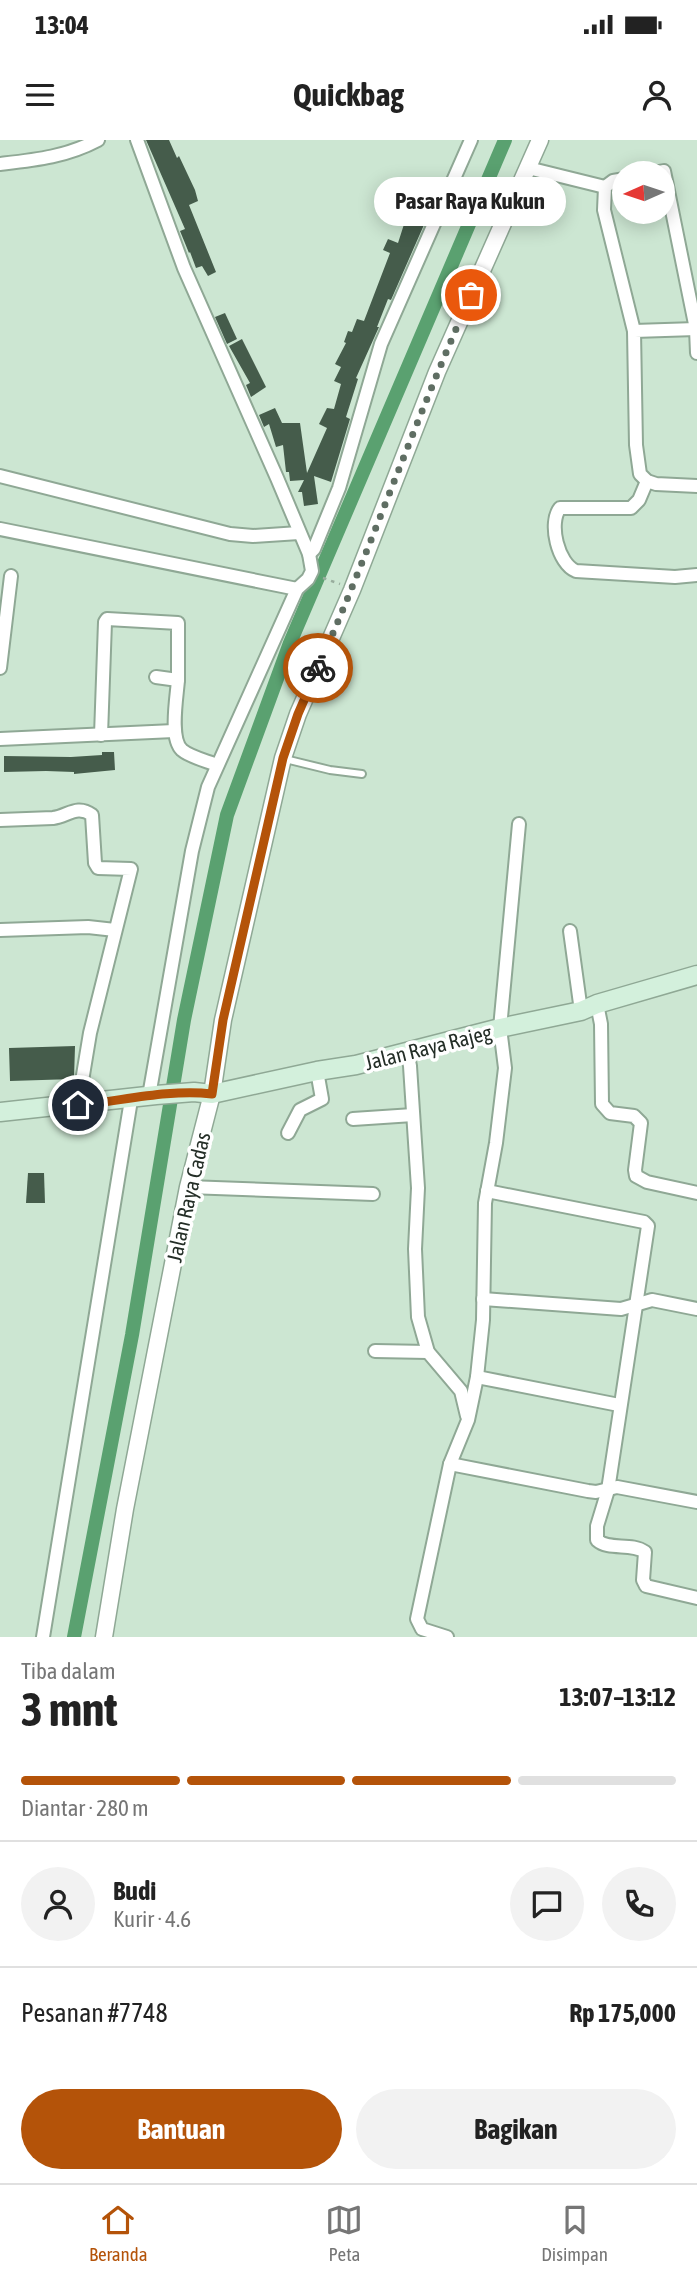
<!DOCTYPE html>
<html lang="id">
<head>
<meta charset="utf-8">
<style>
	:root { --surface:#fff; --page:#f2f2f2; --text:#222; --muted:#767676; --line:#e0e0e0; --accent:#b45309 }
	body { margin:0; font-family:"Asap Condensed",sans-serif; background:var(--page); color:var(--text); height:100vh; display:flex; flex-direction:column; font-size:26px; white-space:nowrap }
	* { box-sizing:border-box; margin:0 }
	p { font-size:23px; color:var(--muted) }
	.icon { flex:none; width:38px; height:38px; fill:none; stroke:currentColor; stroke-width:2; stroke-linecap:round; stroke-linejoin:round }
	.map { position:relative; height:1497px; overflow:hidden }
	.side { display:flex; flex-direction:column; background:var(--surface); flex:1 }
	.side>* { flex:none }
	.needle { width:46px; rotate:267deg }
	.controls { position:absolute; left:612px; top:21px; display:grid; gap:14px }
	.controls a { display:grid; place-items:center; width:63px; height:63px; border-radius:50%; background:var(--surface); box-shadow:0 4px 18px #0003; font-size:35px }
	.pin { position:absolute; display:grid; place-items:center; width:60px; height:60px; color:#fff; margin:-30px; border:4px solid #fff; border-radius:50%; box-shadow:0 2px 7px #0007 }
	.courier { position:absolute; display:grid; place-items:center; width:70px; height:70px; margin:-35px; border:5px solid #b45309; border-radius:50%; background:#fff; color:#222; box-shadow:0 2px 9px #0007 }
	.bubble { position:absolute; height:49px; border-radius:24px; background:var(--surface); box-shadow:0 4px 18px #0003; font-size:23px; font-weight:700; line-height:49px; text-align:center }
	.headline em { font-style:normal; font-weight:700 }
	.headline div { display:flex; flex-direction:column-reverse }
	.headline { display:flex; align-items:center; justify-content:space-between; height:119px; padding:0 21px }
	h1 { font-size:46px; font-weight:700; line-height:52px }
	.bar { display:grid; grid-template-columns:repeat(4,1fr); gap:10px 7px; align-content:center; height:84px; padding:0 21px }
	.bar i { height:9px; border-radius:5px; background:var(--line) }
	.bar .active { background:var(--accent) }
	.bar p { grid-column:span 4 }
	.line { display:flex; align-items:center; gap:18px; padding:0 21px; border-top:2px solid var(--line) }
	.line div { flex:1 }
	.round { display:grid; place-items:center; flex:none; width:74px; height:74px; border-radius:37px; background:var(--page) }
	.primary-button { display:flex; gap:14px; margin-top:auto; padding:14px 21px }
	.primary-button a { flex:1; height:80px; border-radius:42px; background:var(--accent); color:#fff; font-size:28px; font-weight:700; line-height:80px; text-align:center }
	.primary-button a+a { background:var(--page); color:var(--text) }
	.status { display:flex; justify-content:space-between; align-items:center; height:49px; padding:0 35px; background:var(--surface); direction:ltr }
	.status svg { height:19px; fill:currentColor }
	header { display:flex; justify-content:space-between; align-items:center; height:91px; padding:0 21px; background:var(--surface); font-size:32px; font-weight:700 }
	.tabs { display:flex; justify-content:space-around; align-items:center; height:98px; border-top:2px solid var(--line); background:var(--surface); font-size:19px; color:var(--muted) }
	.tabs a { display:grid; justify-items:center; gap:4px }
	.tabs .active { color:var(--accent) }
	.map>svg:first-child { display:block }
</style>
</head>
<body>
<div class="status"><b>13:04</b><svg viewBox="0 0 49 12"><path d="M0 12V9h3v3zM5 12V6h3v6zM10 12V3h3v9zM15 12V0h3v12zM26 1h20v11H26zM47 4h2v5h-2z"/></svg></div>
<header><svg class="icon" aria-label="menu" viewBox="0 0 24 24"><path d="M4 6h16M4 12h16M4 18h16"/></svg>Quickbag<svg class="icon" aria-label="person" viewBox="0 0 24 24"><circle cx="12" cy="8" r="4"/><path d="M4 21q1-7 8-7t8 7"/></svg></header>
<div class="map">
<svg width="697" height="1497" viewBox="0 0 697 1497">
	<rect width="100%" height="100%" fill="#cce6d2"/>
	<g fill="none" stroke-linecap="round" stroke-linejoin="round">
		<polyline stroke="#5aa170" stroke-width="14" points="74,1497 132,1195 184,880 227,675 290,503 505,0"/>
	</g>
	<g fill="#455c4b">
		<polygon points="146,0 169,0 177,18 179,16 195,50 198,61 189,65 216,132 208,136 202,126 196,128 190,112 189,113 180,91 185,89"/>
		<polygon points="420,56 434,62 391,160 388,159 377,187 379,187 356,238 358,239 346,277 350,279 331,342 314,336 318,364 304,366 302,352 298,352 304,340 290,341 289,332 286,332 283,305 276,307 269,284 264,287 259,275 275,268 282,283 300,283 307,333 327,288 319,284 327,268 334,269 341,244 334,241 341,227 335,224 346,203 344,202 348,191 352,192 357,179 364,181 390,113 383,110 388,99 398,103 406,78 411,80"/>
		<polygon points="225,173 237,199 227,204 215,177"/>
		<polygon points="242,199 266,247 251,257 246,245 250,243 229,206"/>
		<polygon points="102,612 114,612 115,630 74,634 74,632 46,631 4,632 4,616 71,617 102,615"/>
		<polygon points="75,906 74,939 10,941 9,908"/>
		<polygon points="28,1033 44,1033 45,1063 26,1063"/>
	</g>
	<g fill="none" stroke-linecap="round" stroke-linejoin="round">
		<defs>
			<polyline id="service" points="285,619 330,630 362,634"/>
			<g id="minor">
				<polyline points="137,0 184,128 277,338 309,414 312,431 308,439 297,449 208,647 192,711 149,956"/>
				<path d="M0,24C35,20 66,17 98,0"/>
				<polyline points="528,28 605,47"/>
				<polyline points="653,33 664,31 696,189 697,213"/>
				<polyline points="625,39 613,41 605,47 604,70 634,191"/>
				<polyline points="696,189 634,191 636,305 640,334 647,341 656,344 697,346"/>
				<polyline points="0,336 230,394 253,396 299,393"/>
				<path d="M647,341L639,360L631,368H560C548,383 558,424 576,431L675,437L697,435"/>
				<polyline points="0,389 297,449"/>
				<polyline points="309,414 314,409 339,348 381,204 471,0"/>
				<polyline points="0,528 11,436"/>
				<path d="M156,537L178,540C177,556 169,598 182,610C190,617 207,621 217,625"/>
				<polyline points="101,595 105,482 107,479 178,483 178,540"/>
				<polyline points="0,599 174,591"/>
				<path d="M0,680L53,678C68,676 77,664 92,675L95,723L98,728L131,729L90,893L78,965"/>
				<polyline points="0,790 88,787 115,790"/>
				<polyline points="570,791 581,871"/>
				<polyline points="597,864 601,884 602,964 610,973 634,976 641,983 635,1030 636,1036 647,1042 697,1053"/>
				<polyline points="407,911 410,926 418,1048 415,1109 418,1177 428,1212 461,1251 467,1276"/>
				<polyline points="353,979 413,975"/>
				<polyline points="288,993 300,970 322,959 317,931"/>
				<polyline points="188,1047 373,1054"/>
				<path d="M487,1051L644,1082L648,1086L608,1350L597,1386V1400C609,1411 631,1402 645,1412L643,1440L646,1446L697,1458"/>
				<polyline points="483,1159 621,1169 652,1160 697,1169"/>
				<polyline points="375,1211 428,1212"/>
				<polyline points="477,1237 619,1265"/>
				<polyline points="450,1324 588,1351 596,1352 617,1347 697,1362"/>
				<polyline points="43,1497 131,960"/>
				<polyline points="447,1497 422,1489 417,1479 450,1324 468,1280 477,1237 483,1180 485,1063 496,1003 505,928 500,888 519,684"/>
			</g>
			<polyline id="tertiary" points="104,1497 125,1369 188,1047 212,954 223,880 283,618 298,574 352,450 437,232 540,0"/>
			<polyline id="secondary" points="0,972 156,955 194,952 212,954 317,931 356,925 500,888 581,871 597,864 697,835"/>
		</defs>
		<use href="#service" stroke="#8fa895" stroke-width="10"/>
		<use href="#minor" stroke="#8fa895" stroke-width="16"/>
		<use href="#tertiary" stroke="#8fa895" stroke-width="19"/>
		<use href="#secondary" stroke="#8fa895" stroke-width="21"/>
		<polyline stroke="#98ad9d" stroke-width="2.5" stroke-dasharray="3.5 5" stroke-linecap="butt" points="323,438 340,444"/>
		<use href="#service" stroke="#fff" stroke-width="6"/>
		<use href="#minor" stroke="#fff" stroke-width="12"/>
		<use href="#tertiary" stroke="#fff" stroke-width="16"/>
		<use href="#secondary" stroke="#d3f0dc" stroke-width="18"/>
	</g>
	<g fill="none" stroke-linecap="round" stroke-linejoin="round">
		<path stroke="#5f6e63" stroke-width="7" stroke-dasharray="0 12.6" d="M318,528C372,405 416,278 471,155"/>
		<path stroke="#b45309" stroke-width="9" d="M78,965C122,961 168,949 212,954L223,880L283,618L298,574L318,528"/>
	</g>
	<g text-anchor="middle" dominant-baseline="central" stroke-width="7" stroke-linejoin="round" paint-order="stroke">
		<g font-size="21" fill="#242e27" stroke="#fff">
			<text transform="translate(428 907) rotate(-14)">Jalan Raya Rajeg</text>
			<text transform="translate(188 1057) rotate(-77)">Jalan Raya Cadas</text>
		</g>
	</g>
</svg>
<div class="controls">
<a><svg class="needle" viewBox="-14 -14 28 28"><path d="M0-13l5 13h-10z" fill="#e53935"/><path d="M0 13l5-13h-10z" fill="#767676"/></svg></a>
</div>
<div class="pin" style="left:471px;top:155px;background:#ea580c"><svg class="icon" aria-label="bag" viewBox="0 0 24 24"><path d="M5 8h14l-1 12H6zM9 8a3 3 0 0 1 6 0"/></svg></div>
<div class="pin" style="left:78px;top:965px;background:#1f2937"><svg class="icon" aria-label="home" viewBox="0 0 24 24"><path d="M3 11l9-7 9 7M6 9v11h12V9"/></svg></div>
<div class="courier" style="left:318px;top:528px"><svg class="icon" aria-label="bike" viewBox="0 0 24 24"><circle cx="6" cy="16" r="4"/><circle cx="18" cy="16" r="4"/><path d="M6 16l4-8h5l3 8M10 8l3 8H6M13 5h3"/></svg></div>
<div class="bubble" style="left:374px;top:37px;width:192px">Pasar Raya Kukun</div>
</div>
<section class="side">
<div class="headline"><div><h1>3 mnt</h1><p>Tiba dalam</p></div><em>13:07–13:12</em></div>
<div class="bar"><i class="active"></i><i class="active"></i><i class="active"></i><i></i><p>Diantar · 280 m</p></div>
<div class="line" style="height:126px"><a class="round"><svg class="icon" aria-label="person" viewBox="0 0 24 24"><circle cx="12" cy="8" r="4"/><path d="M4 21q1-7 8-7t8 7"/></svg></a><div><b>Budi</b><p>Kurir · 4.6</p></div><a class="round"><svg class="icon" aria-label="chat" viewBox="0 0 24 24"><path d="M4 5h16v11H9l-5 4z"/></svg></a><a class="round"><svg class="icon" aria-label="phone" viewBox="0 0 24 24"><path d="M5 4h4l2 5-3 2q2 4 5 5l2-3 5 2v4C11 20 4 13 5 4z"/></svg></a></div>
<div class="line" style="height:91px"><div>Pesanan #7748</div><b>Rp 175,000</b></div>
<div class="primary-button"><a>Bantuan</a><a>Bagikan</a></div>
</section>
<nav class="tabs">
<a class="active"><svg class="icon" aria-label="home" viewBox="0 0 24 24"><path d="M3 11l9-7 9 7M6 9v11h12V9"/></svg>Beranda</a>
<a><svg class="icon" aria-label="map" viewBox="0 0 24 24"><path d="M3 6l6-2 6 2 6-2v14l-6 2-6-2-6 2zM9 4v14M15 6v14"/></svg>Peta</a>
<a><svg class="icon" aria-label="saved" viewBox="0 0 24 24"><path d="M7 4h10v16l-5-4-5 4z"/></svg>Disimpan</a>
</nav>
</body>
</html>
